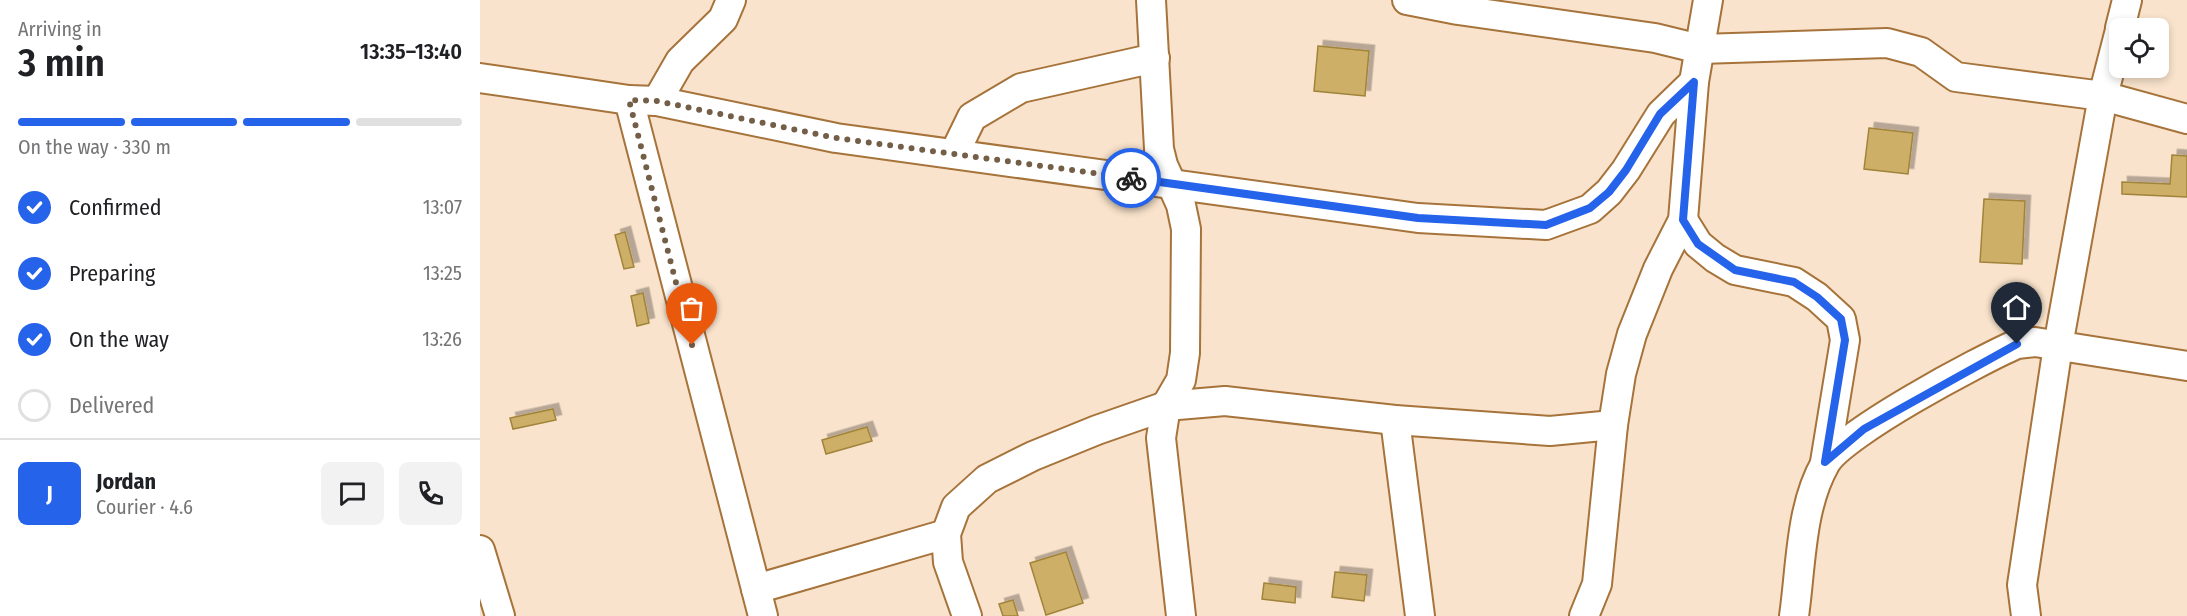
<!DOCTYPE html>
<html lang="en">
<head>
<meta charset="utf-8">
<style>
	:root { --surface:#fff; --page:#f2f2f2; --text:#202124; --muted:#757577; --line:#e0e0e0; --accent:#2563eb }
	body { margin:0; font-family:"Fira Sans Condensed",sans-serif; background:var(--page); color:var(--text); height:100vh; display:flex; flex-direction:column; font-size:22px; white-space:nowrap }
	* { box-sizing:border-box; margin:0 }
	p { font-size:20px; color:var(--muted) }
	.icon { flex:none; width:33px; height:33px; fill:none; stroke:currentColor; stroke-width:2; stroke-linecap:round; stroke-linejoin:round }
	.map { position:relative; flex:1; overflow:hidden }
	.panel { display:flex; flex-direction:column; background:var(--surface); width:480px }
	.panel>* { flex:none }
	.controls { position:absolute; left:1629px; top:18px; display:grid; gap:12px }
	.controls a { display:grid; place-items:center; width:60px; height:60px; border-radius:9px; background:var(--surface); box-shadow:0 3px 9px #0003; font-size:30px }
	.pin { position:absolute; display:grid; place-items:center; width:51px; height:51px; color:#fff; margin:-62px -26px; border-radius:50% 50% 50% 0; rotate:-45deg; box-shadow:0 0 6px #0007 }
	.pin .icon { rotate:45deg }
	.courier { position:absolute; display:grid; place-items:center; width:60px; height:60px; margin:-30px; border:4px solid #2563eb; border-radius:50%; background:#fff; color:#222; box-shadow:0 2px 8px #0007 }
	.summary em { font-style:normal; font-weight:600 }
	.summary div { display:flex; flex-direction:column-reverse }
	.summary { display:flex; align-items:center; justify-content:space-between; height:102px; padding:0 18px }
	h1 { font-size:39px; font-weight:600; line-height:45px }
	.bar { display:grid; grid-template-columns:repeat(4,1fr); gap:9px 6px; align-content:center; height:72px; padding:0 18px }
	.bar i { height:8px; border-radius:4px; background:var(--line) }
	.bar .active { background:var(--accent) }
	.bar p { grid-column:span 4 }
	.line { display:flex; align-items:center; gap:15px; padding:0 18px; border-top:2px solid var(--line) }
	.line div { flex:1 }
	.round { display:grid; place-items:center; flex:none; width:63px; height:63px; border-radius:9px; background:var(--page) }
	ol { padding:0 18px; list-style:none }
	li { display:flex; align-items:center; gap:18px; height:66px }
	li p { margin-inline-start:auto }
	li .icon { padding:6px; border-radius:50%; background:var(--accent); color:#fff; stroke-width:4 }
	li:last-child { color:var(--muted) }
	li i { width:33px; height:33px; border:3px solid var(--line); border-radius:50% }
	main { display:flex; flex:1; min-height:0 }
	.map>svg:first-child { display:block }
</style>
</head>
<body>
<main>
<section class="panel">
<div class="summary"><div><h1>3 min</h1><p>Arriving in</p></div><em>13:35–13:40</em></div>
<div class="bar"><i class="active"></i><i class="active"></i><i class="active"></i><i></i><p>On the way · 330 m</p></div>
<ol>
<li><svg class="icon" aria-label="check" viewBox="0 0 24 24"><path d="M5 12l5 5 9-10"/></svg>Confirmed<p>13:07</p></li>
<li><svg class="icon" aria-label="check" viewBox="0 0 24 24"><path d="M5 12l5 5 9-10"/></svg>Preparing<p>13:25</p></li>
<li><svg class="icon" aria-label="check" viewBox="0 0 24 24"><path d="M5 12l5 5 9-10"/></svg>On the way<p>13:26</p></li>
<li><i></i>Delivered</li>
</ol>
<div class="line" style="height:108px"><b class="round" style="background:var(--accent);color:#fff">J</b><div><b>Jordan</b><p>Courier · 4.6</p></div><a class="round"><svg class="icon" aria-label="chat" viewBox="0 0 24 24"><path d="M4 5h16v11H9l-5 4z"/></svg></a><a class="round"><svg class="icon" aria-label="phone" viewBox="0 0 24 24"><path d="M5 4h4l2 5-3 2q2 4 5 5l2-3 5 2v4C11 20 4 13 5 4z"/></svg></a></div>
</section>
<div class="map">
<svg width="1707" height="616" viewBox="0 0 1707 616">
	<defs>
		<filter id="shadow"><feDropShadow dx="5.5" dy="-5.5" stdDeviation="0" flood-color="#0004"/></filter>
	</defs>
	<rect width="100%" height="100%" fill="#f9e3cc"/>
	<g fill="#cdaf67" stroke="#a1843b" stroke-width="1.5" filter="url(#shadow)">
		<polygon points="838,46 889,51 885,96 834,91"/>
		<polygon points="1389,128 1433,133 1428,174 1384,169"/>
		<polygon points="1692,155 1707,156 1707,197 1642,194 1642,182 1690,184"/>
		<polygon points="1504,199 1545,201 1542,264 1500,262"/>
		<polygon points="145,232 154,267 144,269 135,235"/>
		<polygon points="163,293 169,323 157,326 151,296"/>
		<polygon points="73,409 76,420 33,429 30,418"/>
		<polygon points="387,427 392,441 346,454 342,440"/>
		<polygon points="586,552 603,603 566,615 550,563"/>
		<polygon points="855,572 887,575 884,601 852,597"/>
		<polygon points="784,583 816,587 815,603 782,599"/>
		<polygon points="533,600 538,616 523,616 519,604"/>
	</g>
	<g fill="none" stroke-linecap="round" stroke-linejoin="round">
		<defs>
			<g id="minor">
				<polyline points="671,0 679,149 683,165 701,205 706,229 705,353 701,380 686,406 681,438 701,616"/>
				<polyline points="927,0 978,10 1175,38 1220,49 1407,43 1441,52 1476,77 1623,96 1707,119"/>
				<polyline points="1640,28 1647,0"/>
				<polyline points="0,78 149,100 177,101 356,138 938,218 1066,225 1110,209 1129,192 1146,170 1181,114 1214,82"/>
				<polyline points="149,100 283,616"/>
				<polyline points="177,101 200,61 243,19 251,0"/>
				<polyline points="474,154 492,117 541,88 675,58"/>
				<polyline points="1203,220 1218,244 1235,258 1255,270 1314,282 1337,297 1361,319 1365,340 1345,462"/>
				<polyline points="915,420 940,616"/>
				<polyline points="0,550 20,616"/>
				<polyline points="276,589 466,534"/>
				<polyline points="487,616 468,562 466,534 476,507 507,479 553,456 617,430 686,406 745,401 915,420 1070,431 1133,425"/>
				<polyline points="1104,616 1117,584 1133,425 1141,374 1152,334 1178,269 1203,220 1214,82 1228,0"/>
				<path d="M1314,616C1321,568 1320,508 1345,464C1361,434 1500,360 1537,344L1555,342L1707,366"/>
				<polyline points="1546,616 1542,585 1578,346 1623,96 1640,30"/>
			</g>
		</defs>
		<use href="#minor" stroke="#a6733a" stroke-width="32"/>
		<use href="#minor" stroke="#fff" stroke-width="28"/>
	</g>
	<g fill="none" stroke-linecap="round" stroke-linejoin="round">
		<polyline stroke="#735e48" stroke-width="6" stroke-dasharray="0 10.8" points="212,345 149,100 177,101 356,138 651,178"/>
		<polyline stroke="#2563eb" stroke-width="8" points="651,178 938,218 1066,225 1110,208 1129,192 1146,170 1180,114 1214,82 1203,220 1218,244 1255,270 1314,282 1337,297 1361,319 1365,340 1345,462 1384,429 1537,344"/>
	</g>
</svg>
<div class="controls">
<a><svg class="icon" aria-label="locate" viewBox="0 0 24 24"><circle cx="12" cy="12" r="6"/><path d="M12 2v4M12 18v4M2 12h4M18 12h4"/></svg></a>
</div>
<div class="pin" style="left:212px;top:345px;background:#ea580c"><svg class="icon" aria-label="bag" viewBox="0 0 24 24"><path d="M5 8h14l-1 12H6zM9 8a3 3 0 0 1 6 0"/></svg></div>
<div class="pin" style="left:1537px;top:344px;background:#1f2937"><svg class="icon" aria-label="home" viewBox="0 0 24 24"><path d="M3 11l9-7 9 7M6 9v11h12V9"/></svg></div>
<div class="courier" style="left:651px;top:178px"><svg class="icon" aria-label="bike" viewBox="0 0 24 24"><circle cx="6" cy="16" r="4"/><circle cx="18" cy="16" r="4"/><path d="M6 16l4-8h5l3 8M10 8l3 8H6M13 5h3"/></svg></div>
</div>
</main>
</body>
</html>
